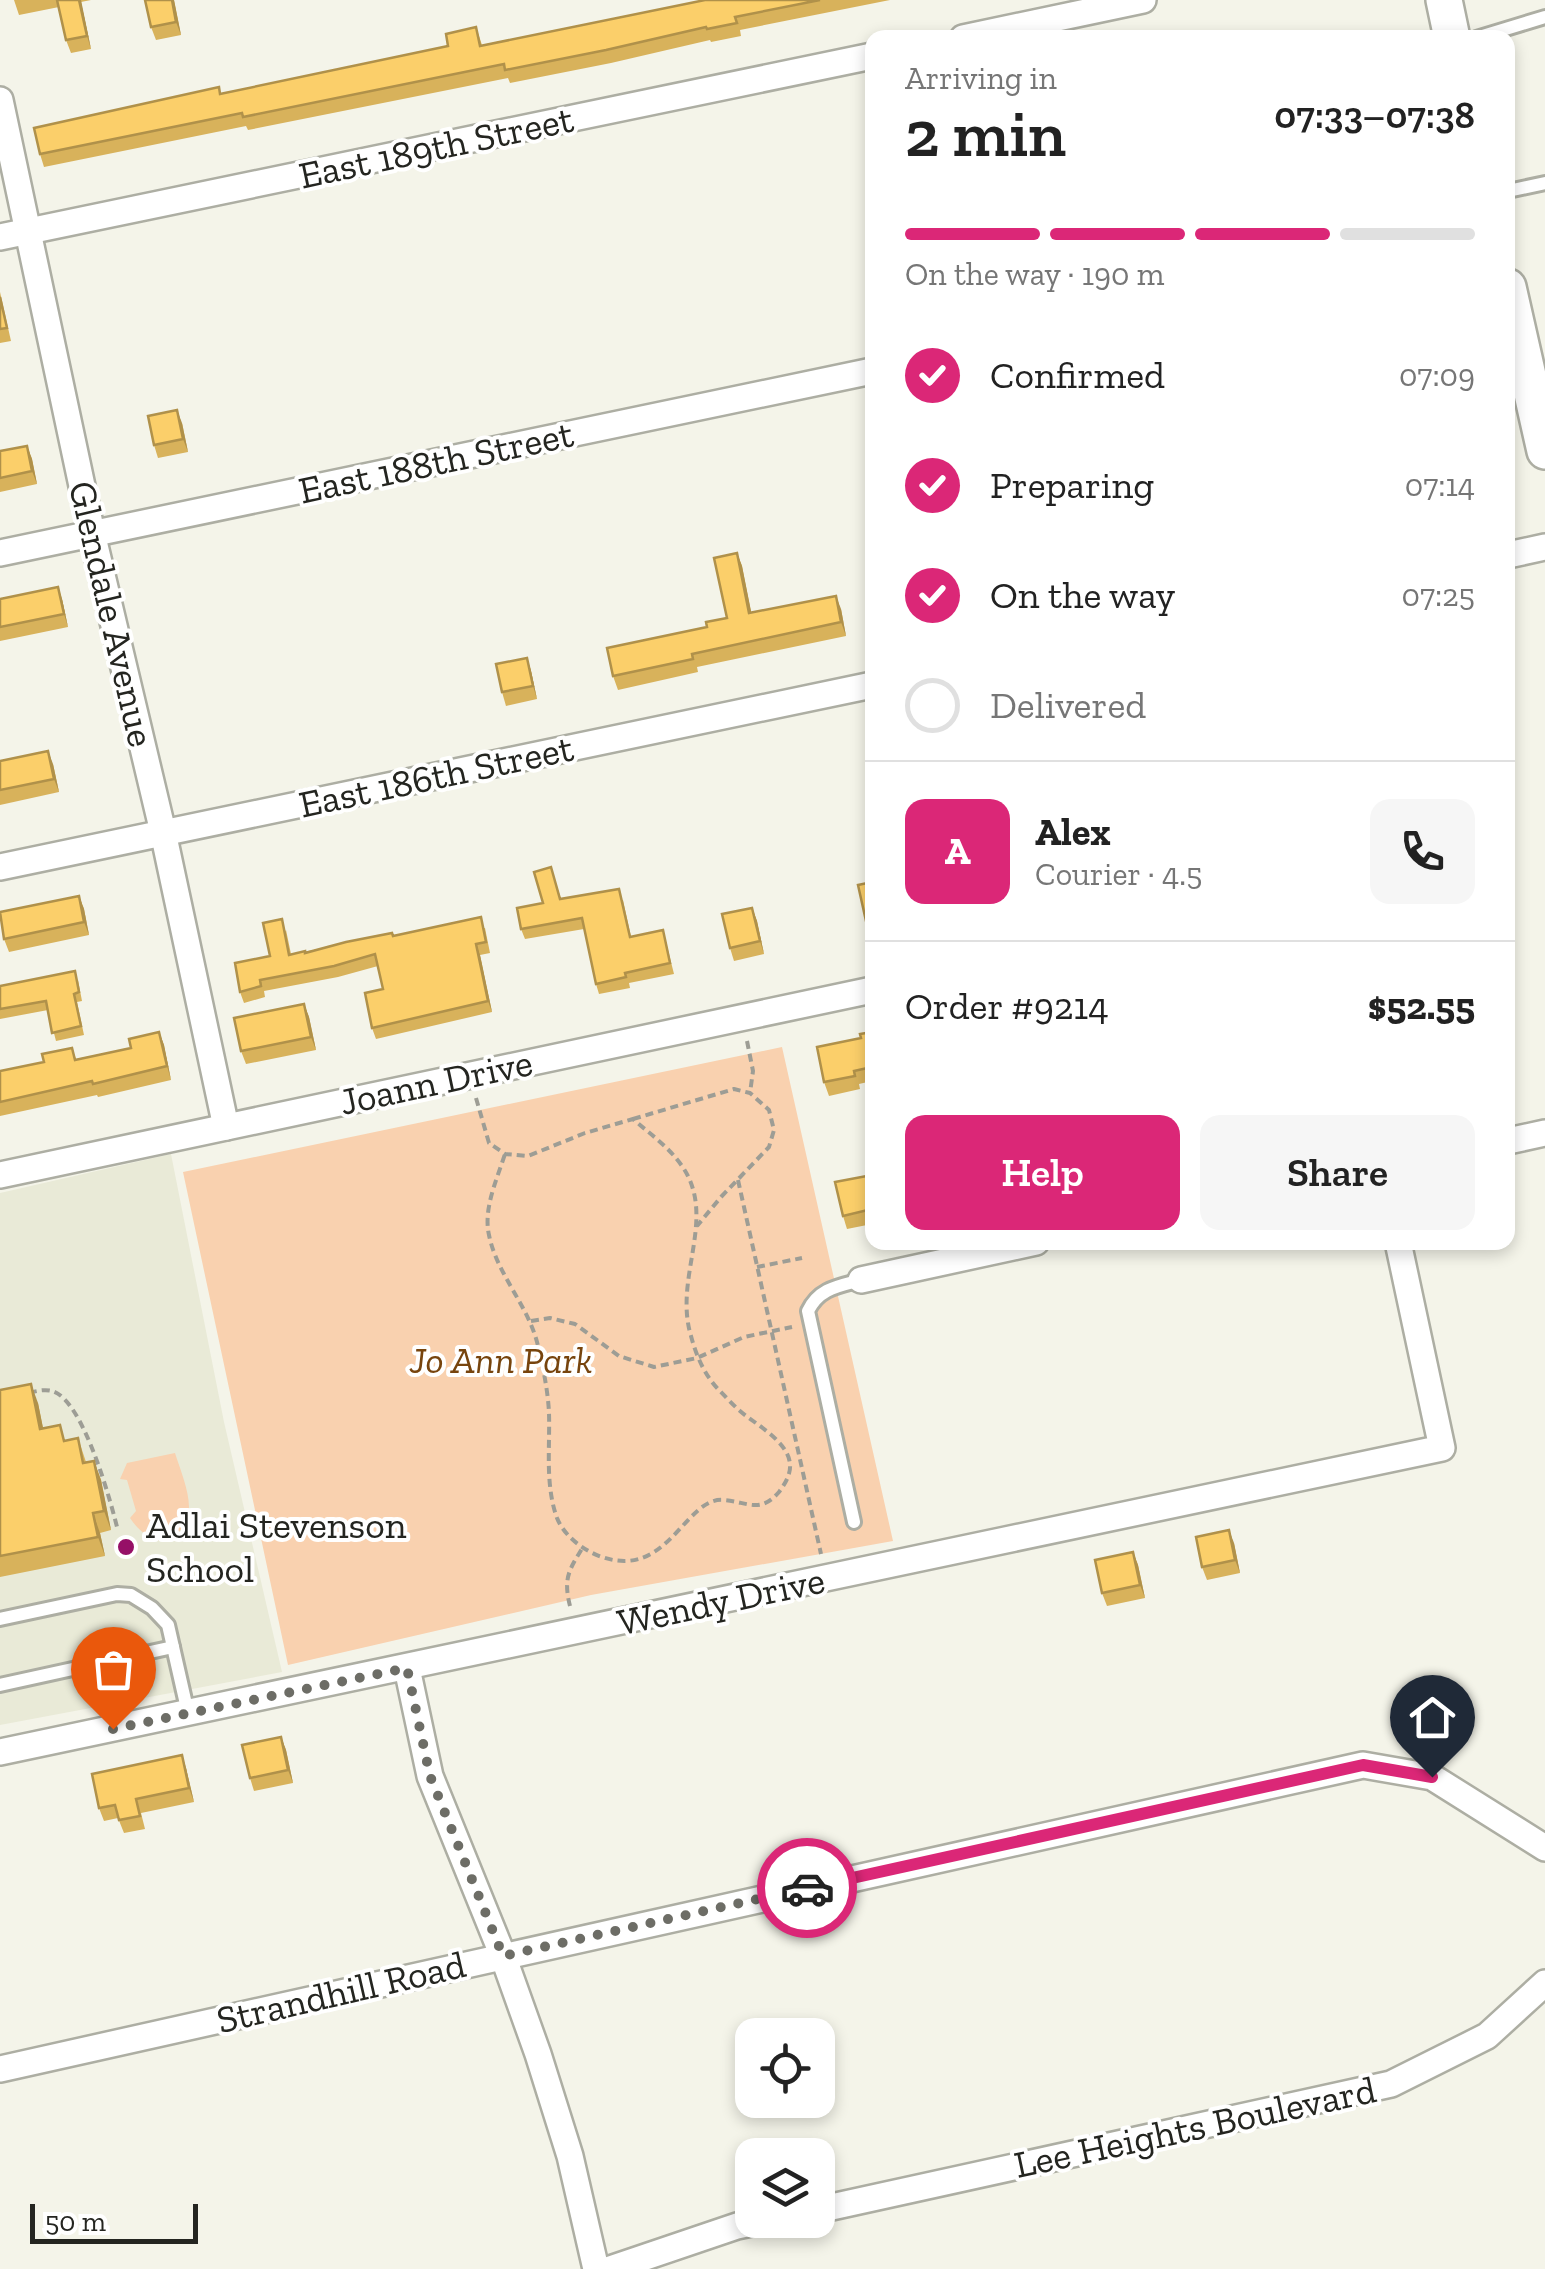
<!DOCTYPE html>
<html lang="en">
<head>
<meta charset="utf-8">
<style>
	:root { --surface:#fff; --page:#f6f6f6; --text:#222; --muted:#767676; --line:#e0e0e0; --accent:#db2777 }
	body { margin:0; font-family:"Zilla Slab",serif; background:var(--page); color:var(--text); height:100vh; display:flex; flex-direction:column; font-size:38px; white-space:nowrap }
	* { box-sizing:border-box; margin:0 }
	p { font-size:32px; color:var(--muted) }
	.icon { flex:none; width:55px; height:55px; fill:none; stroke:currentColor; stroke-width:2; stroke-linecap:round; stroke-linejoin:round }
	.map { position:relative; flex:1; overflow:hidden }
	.sheet { position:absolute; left:865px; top:30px; width:650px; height:1220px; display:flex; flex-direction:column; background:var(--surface); border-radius:20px; box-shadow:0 5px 15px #0003 }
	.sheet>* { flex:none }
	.controls { position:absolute; left:735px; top:2018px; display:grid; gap:20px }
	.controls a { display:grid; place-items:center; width:100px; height:100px; border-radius:20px; background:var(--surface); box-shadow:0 5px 15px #0003; font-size:50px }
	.scale { position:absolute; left:30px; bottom:25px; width:168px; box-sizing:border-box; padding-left:10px; border:5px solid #242520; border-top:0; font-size:28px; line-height:35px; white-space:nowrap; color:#242520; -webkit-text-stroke:8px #fff; paint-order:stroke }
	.pin { position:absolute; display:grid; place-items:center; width:85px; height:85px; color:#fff; margin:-102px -42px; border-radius:50% 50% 50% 0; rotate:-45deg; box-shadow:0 0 10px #0007 }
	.pin .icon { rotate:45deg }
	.courier { position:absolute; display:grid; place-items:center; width:100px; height:100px; margin:-50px; border:8px solid #db2777; border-radius:50%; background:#fff; color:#222; box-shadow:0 2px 12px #0007 }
	.headline em { font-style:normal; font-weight:600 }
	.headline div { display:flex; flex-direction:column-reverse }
	.headline { display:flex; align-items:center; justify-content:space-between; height:170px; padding:0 40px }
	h1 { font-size:65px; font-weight:600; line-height:75px }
	.bar { display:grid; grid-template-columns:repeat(4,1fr); gap:15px 10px; align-content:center; height:120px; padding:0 40px }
	.bar i { height:12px; border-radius:8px; background:var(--line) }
	.bar .current { background:var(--accent) }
	.bar p { grid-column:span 4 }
	.line { display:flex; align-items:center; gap:25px; padding:0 40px; border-top:2px solid var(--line) }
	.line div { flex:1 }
	.round { display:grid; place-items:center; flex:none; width:105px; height:105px; border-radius:20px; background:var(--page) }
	ol { padding:0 40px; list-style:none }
	li { display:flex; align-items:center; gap:30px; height:110px }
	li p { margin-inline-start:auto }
	li .icon { padding:10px; border-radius:50%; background:var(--accent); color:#fff; stroke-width:4 }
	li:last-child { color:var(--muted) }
	li i { width:55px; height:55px; border:5px solid var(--line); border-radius:50% }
	.primary-button { display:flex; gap:20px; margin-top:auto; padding:20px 40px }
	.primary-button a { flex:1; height:115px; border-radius:20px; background:var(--accent); color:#fff; font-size:40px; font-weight:600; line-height:115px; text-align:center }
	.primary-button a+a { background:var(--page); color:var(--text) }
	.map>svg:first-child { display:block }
</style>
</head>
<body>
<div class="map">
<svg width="1545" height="2269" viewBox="0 0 1545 2269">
	<rect width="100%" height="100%" fill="#f4f4e9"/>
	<polygon fill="#e9ead7" points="171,1154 224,1422 282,1672 0,1725 0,1193"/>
	<g fill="#f9d1af">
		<polygon points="782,1047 893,1541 591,1595 288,1665 183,1172"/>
		<path d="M175,1453C180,1469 189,1490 189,1507C189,1515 185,1523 181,1529C165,1553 141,1535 130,1518L136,1511L127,1480L120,1479L127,1463Z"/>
	</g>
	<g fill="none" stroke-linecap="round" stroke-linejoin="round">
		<defs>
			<g id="lane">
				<polyline points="1476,38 1545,17"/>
				<polyline points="1508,191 1545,183"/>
				<path d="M854,1522L808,1311C819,1288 839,1286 861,1280"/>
				<polyline points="0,1619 117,1594 131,1595 152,1608 168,1625 188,1713"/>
				<polyline points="0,1685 173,1647"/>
			</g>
			<g id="street">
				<polyline points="963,38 1143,0"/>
				<polyline points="0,100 92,533 163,832 226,1127"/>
				<polyline points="0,237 872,56"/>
				<polyline points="0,553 872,371"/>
				<polyline points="1508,555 1545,547"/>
				<polyline points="0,867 872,685"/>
				<polyline points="1508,1141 1545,1133"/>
				<polyline points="0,1175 872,990"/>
				<polyline points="861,1280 1036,1242"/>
				<polyline points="407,1668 430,1776 503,1956 538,2054 570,2156 596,2269"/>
				<polyline points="0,1752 1442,1448 1398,1242"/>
				<polyline points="0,2069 1363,1765 1432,1777 1545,1848"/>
				<polyline points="818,2210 1391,2084 1487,2036 1545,1983"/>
				<polyline points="610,2269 737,2226 766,2220"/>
			</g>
			<g id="secondary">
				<polyline points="1444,0 1452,38"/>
				<polyline points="1508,287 1545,451"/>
			</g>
		</defs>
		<use href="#lane" stroke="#adaea3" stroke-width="18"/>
		<use href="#street" stroke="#adaea3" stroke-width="30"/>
		<use href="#secondary" stroke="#adaea3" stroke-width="40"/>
		<g stroke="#9d9d95" stroke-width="4" stroke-dasharray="8 5" stroke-linecap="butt">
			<polyline points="747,1041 753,1071 750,1093"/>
			<path d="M476,1098L489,1143L505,1154L528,1156L585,1133L633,1119C650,1134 668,1146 682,1166C718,1218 673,1277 691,1336C696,1355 704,1374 718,1389C725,1396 732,1404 740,1411C755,1424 788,1441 790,1464C791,1474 785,1484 779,1492C760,1514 748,1502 724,1500C685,1496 669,1580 602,1557C584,1551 564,1536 557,1518C545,1485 550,1448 549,1413C548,1391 543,1367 538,1346C529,1306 497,1275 489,1235C483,1209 497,1179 505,1154"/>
			<polyline points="633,1119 734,1089 750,1093 769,1110 774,1130 769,1147 721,1197 697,1226"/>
			<polyline points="738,1180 821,1554"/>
			<polyline points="757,1267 802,1258"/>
			<polyline points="531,1321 550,1318 575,1324 619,1356 654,1367 697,1358 744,1337 792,1327"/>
			<path d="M29,1393C36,1391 45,1389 52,1391C83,1399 111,1502 118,1531"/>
			<path d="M570,1606C563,1578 569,1570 583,1547"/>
		</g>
		<use href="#lane" stroke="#fff" stroke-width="12"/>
		<use href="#street" stroke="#fff" stroke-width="25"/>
		<use href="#secondary" stroke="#fff" stroke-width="35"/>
	</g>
	<g fill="#d8b25b">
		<polygon points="14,0 91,0 81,2 91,49 71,53 66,40 59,7 19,15"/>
		<polygon points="174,0 181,35 156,40 151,27"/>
		<polygon points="705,0 890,0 740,30 741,36 711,42 710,40 611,63 510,83 508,78 248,130 246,126 44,167 40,154 219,87 221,94 448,46 476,27 482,45"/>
		<polygon points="0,292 11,341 0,343"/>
		<polygon points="182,423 188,452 158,458 154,445"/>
		<polygon points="27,446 32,459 37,484 0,492 0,451"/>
		<polygon points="737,553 742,566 751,612 841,609 846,636 697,667 698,672 618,690 613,676 727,618"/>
		<polygon points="0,599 62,599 68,627 0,641"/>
		<polygon points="527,658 531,671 537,699 506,706 502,692"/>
		<polygon points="0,761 53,764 59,792 0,805"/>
		<polygon points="551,867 561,899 623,900 631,937 663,930 674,974 629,983 630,988 599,994 596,984 584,929 525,939 521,929 543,903"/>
		<polygon points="872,882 872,934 871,934 866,921"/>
		<polygon points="79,896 84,909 89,935 9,952 4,939"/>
		<polygon points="752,908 757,921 764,954 734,961 730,948"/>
		<polygon points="485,928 490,953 480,955 492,1012 376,1039 372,1028 383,989 378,966 338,977 264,991 265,997 244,1003 240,992 270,956 286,930 291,954 393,936"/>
		<polygon points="78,980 82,1001 77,1002 84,1035 56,1041 48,1010 0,1019 0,986"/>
		<polygon points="304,1004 309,1017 316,1050 246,1064 241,1051"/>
		<polygon points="159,1032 164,1045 171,1080 98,1097 97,1095 0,1116 0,1071 44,1062 72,1048 76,1059 131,1048"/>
		<polygon points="872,1032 872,1081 859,1084 860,1089 829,1096 824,1082 861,1038"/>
		<polygon points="872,1175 872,1224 847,1229 843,1216"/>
		<polygon points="0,1390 38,1403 43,1428 66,1441 78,1438 86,1462 94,1461 101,1480 111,1530 100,1533 105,1556 0,1577"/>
		<polygon points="1234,1543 1240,1573 1207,1580 1202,1567"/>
		<polygon points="1133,1552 1138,1565 1145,1598 1107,1606 1102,1593"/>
		<polygon points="281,1737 286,1750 293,1783 254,1791 250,1778"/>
		<polygon points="186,1768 194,1802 141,1813 145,1829 124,1833 118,1818 104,1821 99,1808"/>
	</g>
	<g fill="#b0914a">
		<polygon points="79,0 81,0 91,49 87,36"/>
		<polygon points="172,0 174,0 181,35 176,22"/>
		<polygon points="177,410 182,423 188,452 183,439"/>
		<polygon points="27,446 32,459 37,484 32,471"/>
		<polygon points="737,553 742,566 754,626 749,613"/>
		<polygon points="58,587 62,599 68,627 64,614"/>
		<polygon points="836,596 841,609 846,636 841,622"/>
		<polygon points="527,658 531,671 537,699 533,686"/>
		<polygon points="48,751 53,764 59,792 54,779"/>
		<polygon points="79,896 84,909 89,935 84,922"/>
		<polygon points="752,908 757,921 764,954 760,941"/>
		<polygon points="476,944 480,955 492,1012 488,1001"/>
		<polygon points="304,1004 309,1017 316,1050 311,1037"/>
		<polygon points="159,1032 164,1045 171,1080 167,1066"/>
		<polygon points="31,1384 38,1403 47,1448 40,1429"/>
		<polygon points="94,1461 101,1480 111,1530 104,1511"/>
		<polygon points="93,1513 100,1533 105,1556 98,1537"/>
		<polygon points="1229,1530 1234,1543 1240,1573 1235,1560"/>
		<polygon points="1133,1552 1138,1565 1145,1598 1140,1585"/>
		<polygon points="281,1737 286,1750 293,1783 288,1770"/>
		<polygon points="182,1755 186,1768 194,1802 189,1788"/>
	</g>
	<g fill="#fbcf6a" stroke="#b0914a" stroke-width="2.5">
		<polygon points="57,0 79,0 87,36 66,40"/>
		<polygon points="145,0 172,0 176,22 151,27"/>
		<polygon points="705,0 820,0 735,17 737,23 707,29 706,27 606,50 505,70 504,64 243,117 242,113 40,154 34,128 219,87 220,94 448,46 446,34 476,27 480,46"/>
		<polygon points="0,297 7,328 0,329"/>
		<polygon points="177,410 183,439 154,445 148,416"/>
		<polygon points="27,446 32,471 0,478 0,451"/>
		<polygon points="737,553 749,613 836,596 841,622 692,654 693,659 613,676 607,648 707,627 706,622 727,618 714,558"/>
		<polygon points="58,587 64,614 0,627 0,599"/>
		<polygon points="527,658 533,686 502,692 496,664"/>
		<polygon points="48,751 54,779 0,790 0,761"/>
		<polygon points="551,867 560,899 619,889 630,937 663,930 670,963 625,973 626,977 596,984 582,918 521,929 517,908 543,903 534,872"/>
		<polygon points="872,882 872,920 866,921 858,885"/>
		<polygon points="79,896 84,922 4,939 0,912"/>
		<polygon points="752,908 760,941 730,948 722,914"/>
		<polygon points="481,917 486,942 476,944 488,1001 372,1028 365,993 383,989 375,954 334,966 260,980 261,986 240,992 235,963 270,956 263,923 282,919 289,955 305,951 305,953 346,942 392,933 393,936"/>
		<polygon points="75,971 79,992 74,994 81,1026 52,1033 46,1001 0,1009 0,986"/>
		<polygon points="304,1004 311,1037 241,1051 234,1018"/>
		<polygon points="159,1032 167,1066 93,1084 92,1081 0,1102 0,1071 44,1062 42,1054 72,1048 75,1060 131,1048 129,1039"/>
		<polygon points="872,1032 872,1067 854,1071 855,1076 824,1082 817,1047 861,1038 860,1034"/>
		<polygon points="872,1175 872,1209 843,1216 835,1182"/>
		<polygon points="31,1384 40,1429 60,1425 64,1441 78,1438 83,1463 94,1461 104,1511 93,1513 98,1537 0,1556 0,1390"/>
		<polygon points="1229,1530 1235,1560 1202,1567 1196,1537"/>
		<polygon points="1133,1552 1140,1585 1102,1593 1095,1560"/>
		<polygon points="281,1737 288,1770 250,1778 242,1745"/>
		<polygon points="182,1755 189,1788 136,1799 140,1816 119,1820 115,1805 99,1808 92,1774"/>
	</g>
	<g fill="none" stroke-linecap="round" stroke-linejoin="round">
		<polyline stroke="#6d6d66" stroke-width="10" stroke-dasharray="0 18" points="113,1729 407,1668 430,1776 503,1956 807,1888"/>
		<polyline stroke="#db2777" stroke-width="12" points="807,1888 1363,1765 1432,1777"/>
	</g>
	<circle fill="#961067" stroke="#fff" stroke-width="4" cx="126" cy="1547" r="10"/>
	<g text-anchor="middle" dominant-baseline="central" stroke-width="8" stroke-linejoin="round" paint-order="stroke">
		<g font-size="38" fill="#242520" stroke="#fff">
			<text transform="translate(436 147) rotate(-12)">East 189th Street</text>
			<text transform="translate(436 462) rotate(-12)">East 188th Street</text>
			<text transform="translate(112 614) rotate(77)">Glendale Avenue</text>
			<text transform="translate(436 776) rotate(-12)">East 186th Street</text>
			<text transform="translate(436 1082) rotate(-12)">Joann Drive</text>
			<text transform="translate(721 1601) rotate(-12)">Wendy Drive</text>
			<text transform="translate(341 1992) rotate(-13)">Strandhill Road</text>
			<text transform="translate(1195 2127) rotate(-12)">Lee Heights Boulevard</text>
		</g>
		<g font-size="38" font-style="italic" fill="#77440d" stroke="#fff">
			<text x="501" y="1360">Jo Ann Park</text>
		</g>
		<g font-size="38" fill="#242520" stroke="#fff" text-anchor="start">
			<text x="146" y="1525">Adlai Stevenson<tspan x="146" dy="44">School</tspan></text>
		</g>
	</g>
</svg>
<div class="controls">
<a><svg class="icon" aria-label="locate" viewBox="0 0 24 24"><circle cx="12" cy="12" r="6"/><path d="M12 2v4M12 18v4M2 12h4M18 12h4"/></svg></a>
<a><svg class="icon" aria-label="layers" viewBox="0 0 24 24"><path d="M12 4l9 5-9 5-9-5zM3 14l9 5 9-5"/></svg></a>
</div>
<div class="scale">50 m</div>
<div class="pin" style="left:113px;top:1729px;background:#ea580c"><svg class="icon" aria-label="bag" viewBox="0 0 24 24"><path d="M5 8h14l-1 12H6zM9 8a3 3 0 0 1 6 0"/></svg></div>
<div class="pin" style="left:1432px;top:1777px;background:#1f2937"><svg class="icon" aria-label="home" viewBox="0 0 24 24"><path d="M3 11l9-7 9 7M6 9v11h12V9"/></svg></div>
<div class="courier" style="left:807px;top:1888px"><svg class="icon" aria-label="car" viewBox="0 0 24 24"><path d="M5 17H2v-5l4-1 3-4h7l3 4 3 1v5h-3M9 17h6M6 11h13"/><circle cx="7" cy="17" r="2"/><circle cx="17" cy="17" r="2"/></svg></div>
<section class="sheet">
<div class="headline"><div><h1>2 min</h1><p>Arriving in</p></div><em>07:33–07:38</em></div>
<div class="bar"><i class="current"></i><i class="current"></i><i class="current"></i><i></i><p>On the way · 190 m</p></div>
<ol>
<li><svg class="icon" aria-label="check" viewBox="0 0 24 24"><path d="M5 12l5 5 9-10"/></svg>Confirmed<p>07:09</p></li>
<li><svg class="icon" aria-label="check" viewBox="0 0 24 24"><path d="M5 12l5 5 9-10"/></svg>Preparing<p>07:14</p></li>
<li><svg class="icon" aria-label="check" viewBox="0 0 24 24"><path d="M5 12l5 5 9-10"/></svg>On the way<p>07:25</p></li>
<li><i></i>Delivered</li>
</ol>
<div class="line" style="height:180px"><b class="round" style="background:var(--accent);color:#fff">A</b><div><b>Alex</b><p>Courier · 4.5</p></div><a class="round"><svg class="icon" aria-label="phone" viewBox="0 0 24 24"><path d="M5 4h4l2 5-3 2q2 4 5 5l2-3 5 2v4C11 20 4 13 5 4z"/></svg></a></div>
<div class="line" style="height:130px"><div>Order #9214</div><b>$52.55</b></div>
<div class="primary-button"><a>Help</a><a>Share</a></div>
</section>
</div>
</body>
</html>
